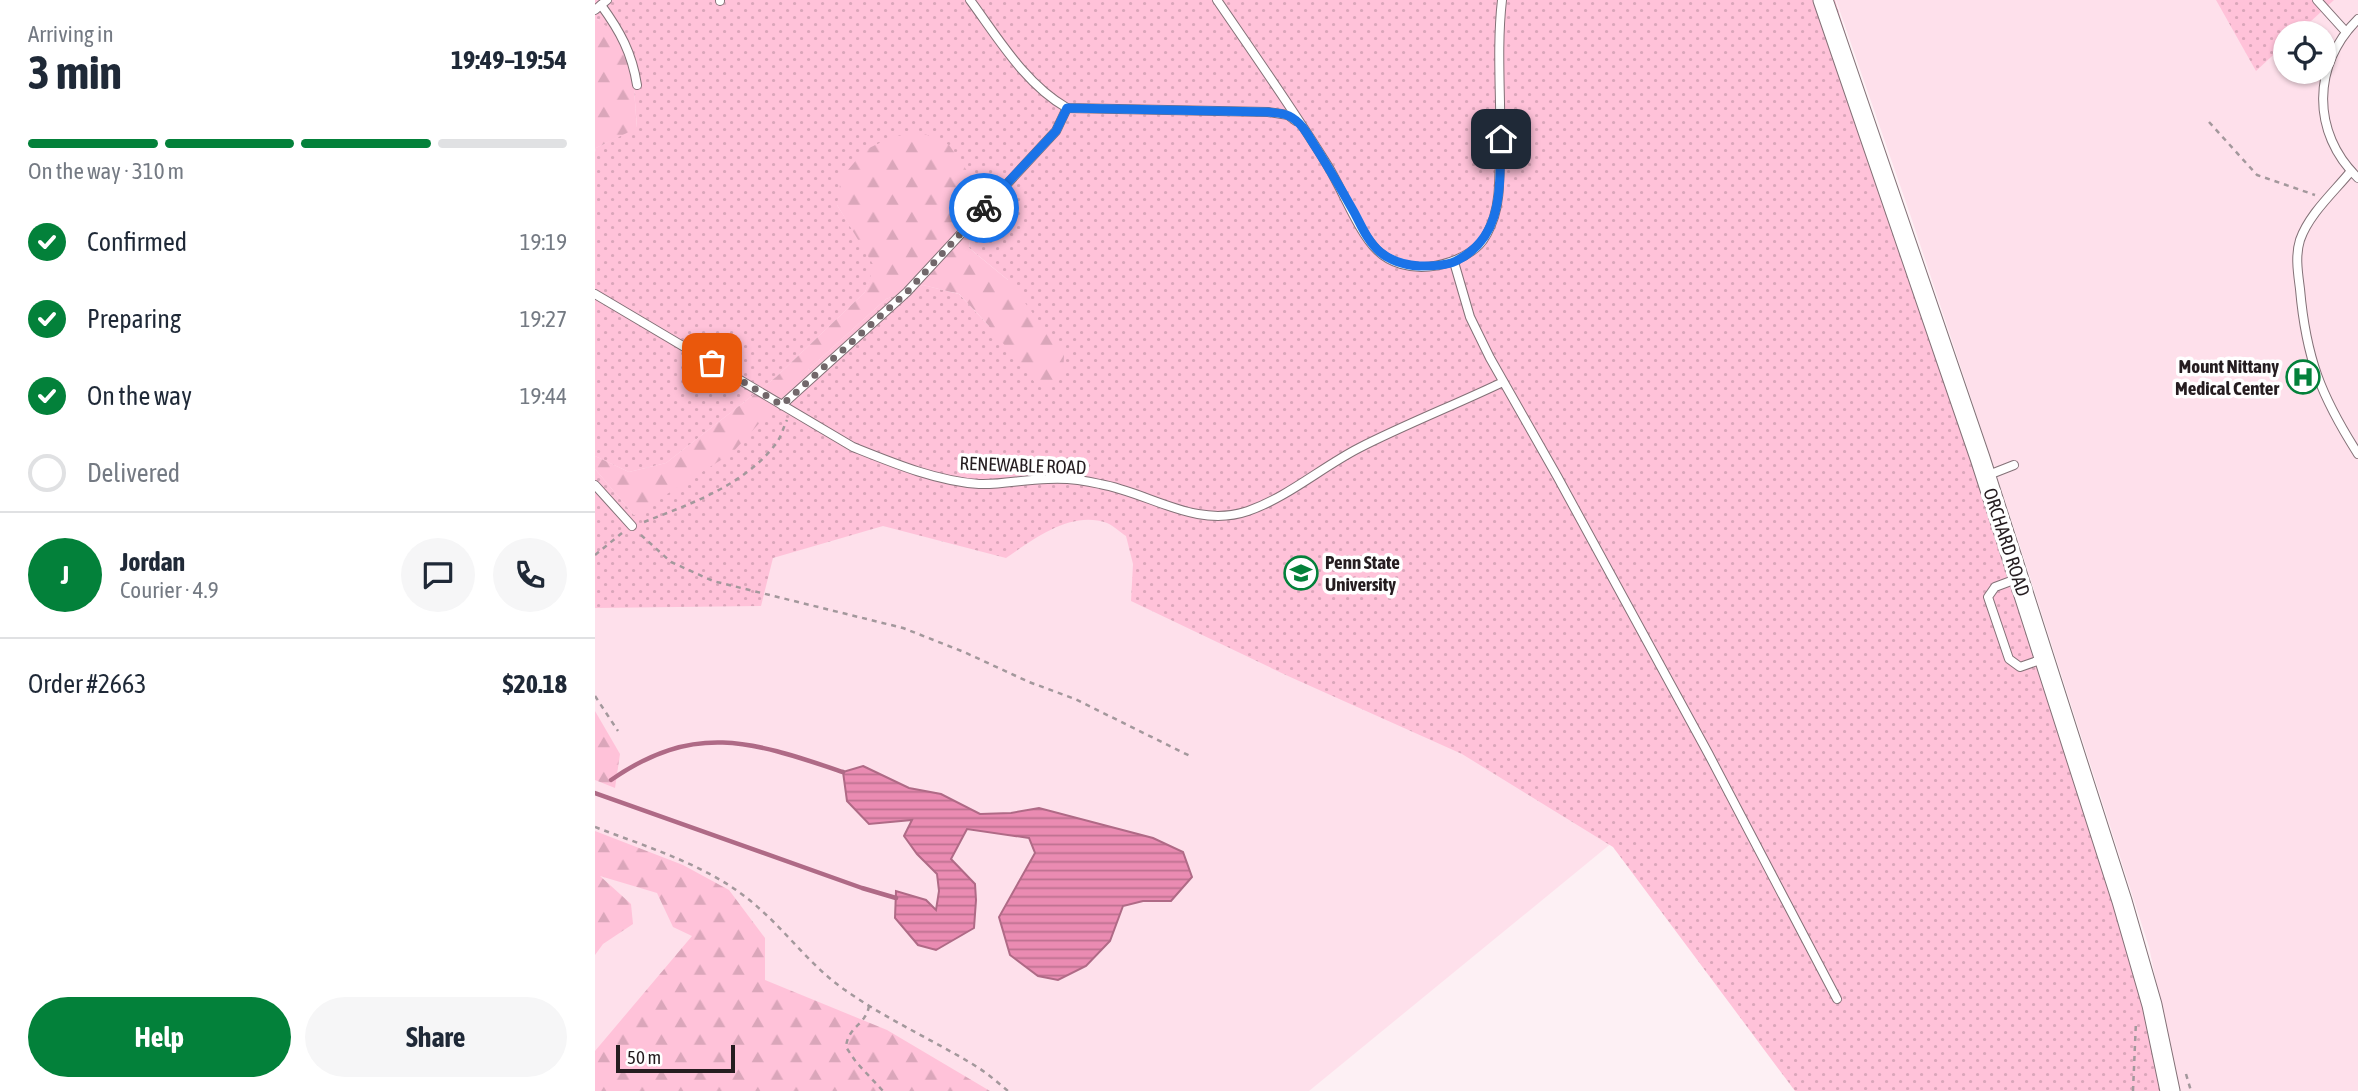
<!DOCTYPE html>
<html lang="en">
<head>
<meta charset="utf-8">
<style>
	:root { --surface:#fff; --page:#f6f6f7; --text:#1f2937; --muted:#747a83; --line:#e0e1e3; --accent:#03813a }
	body { margin:0; font-family:"Asap Condensed",sans-serif; background:var(--page); color:var(--text); height:100vh; display:flex; flex-direction:column; font-size:26px; white-space:nowrap }
	* { box-sizing:border-box; margin:0 }
	p { font-size:23px; color:var(--muted) }
	.icon { flex:none; width:38px; height:38px; fill:none; stroke:currentColor; stroke-width:2; stroke-linecap:round; stroke-linejoin:round }
	.map { position:relative; flex:1; overflow:hidden }
	.drawer { display:flex; flex-direction:column; background:var(--surface); width:595px }
	.drawer>* { flex:none }
	.controls { position:absolute; left:1678px; top:21px; display:grid; gap:14px }
	.controls a { display:grid; place-items:center; width:63px; height:63px; border-radius:50%; background:var(--surface); box-shadow:0 2px 5px #0004; font-size:35px }
	.scale { position:absolute; left:21px; bottom:18px; width:119px; box-sizing:border-box; padding-left:7px; border:4px solid #251d20; border-top:0; font-size:19px; line-height:24px; white-space:nowrap; color:#251d20; -webkit-text-stroke:5px #fff; paint-order:stroke }
	.pin { position:absolute; display:grid; place-items:center; width:60px; height:60px; color:#fff; margin:-30px; border-radius:14px; box-shadow:0 4px 10px #0006 }
	.courier { position:absolute; display:grid; place-items:center; width:70px; height:70px; margin:-35px; border:5px solid #1a73e8; border-radius:50%; background:#fff; color:#222; box-shadow:0 2px 9px #0007 }
	.head em { font-style:normal; font-weight:700 }
	.head div { display:flex; flex-direction:column-reverse }
	.head { display:flex; align-items:center; justify-content:space-between; height:119px; padding:0 28px }
	h1 { font-size:46px; font-weight:700; line-height:52px }
	.bar { display:grid; grid-template-columns:repeat(4,1fr); gap:10px 7px; align-content:center; height:84px; padding:0 28px }
	.bar i { height:9px; border-radius:5px; background:var(--line) }
	.bar .selected { background:var(--accent) }
	.bar p { grid-column:span 4 }
	.line { display:flex; align-items:center; gap:18px; padding:0 28px; border-top:2px solid var(--line) }
	.line div { flex:1 }
	.round { display:grid; place-items:center; flex:none; width:74px; height:74px; border-radius:37px; background:var(--page) }
	ol { padding:0 28px; list-style:none }
	li { display:flex; align-items:center; gap:21px; height:77px }
	li p { margin-inline-start:auto }
	li .icon { padding:7px; border-radius:50%; background:var(--accent); color:#fff; stroke-width:4 }
	li:last-child { color:var(--muted) }
	li i { width:38px; height:38px; border:4px solid var(--line); border-radius:50% }
	.cta { display:flex; gap:14px; margin-top:auto; padding:14px 28px }
	.cta a { flex:1; height:80px; border-radius:42px; background:var(--accent); color:#fff; font-size:28px; font-weight:700; line-height:80px; text-align:center }
	.cta a+a { background:var(--page); color:var(--text) }
	main { display:flex; flex:1; min-height:0 }
	.map>svg:first-child { display:block }
</style>
</head>
<body>
<main>
<section class="drawer">
<div class="head"><div><h1>3 min</h1><p>Arriving in</p></div><em>19:49–19:54</em></div>
<div class="bar"><i class="selected"></i><i class="selected"></i><i class="selected"></i><i></i><p>On the way · 310 m</p></div>
<ol>
<li><svg class="icon" aria-label="check" viewBox="0 0 24 24"><path d="M5 12l5 5 9-10"/></svg>Confirmed<p>19:19</p></li>
<li><svg class="icon" aria-label="check" viewBox="0 0 24 24"><path d="M5 12l5 5 9-10"/></svg>Preparing<p>19:27</p></li>
<li><svg class="icon" aria-label="check" viewBox="0 0 24 24"><path d="M5 12l5 5 9-10"/></svg>On the way<p>19:44</p></li>
<li><i></i>Delivered</li>
</ol>
<div class="line" style="height:126px"><b class="round" style="background:var(--accent);color:#fff">J</b><div><b>Jordan</b><p>Courier · 4.9</p></div><a class="round"><svg class="icon" aria-label="chat" viewBox="0 0 24 24"><path d="M4 5h16v11H9l-5 4z"/></svg></a><a class="round"><svg class="icon" aria-label="phone" viewBox="0 0 24 24"><path d="M5 4h4l2 5-3 2q2 4 5 5l2-3 5 2v4C11 20 4 13 5 4z"/></svg></a></div>
<div class="line" style="height:91px"><div>Order #2663</div><b>$20.18</b></div>
<div class="cta"><a>Help</a><a>Share</a></div>
</section>
<div class="map">
<svg width="1763" height="1091" viewBox="0 0 1763 1091">
	<defs>
		<pattern id="green-dots" width="8" height="8" patternUnits="userSpaceOnUse" patternTransform="scale(1.75)"><rect width="8" height="8" fill="#ffc2d9"/><path d="M2 2h.1M6 6h.1" fill="none" stroke="#daa6ba" stroke-width="1.8" stroke-linecap="round"/></pattern>
		<pattern id="forest-firs" width="22" height="20" patternUnits="userSpaceOnUse" patternTransform="scale(1.75)"><rect width="22" height="20" fill="#ffc2d9"/><path d="M5 1l3.5 6h-7zM16 11l3.5 6h-7z" fill="#daa6ba"/></pattern>
		<pattern id="water-rules" width="6" height="5" patternUnits="userSpaceOnUse" patternTransform="scale(1.75)"><rect width="6" height="5" fill="#ea8bb2"/><path d="M0 2.5h6" fill="none" stroke="#bd7190"/></pattern>
	</defs>
	<rect width="100%" height="100%" fill="#fdf0f4"/>
	<g fill="#fee0eb" fill-rule="evenodd">
		<polygon points="0,0 1018,842 714,1091 0,1091"/>
		<path d="M1241,0H1763V1091H1584L1554,947L1425,546L1315,214ZM1690,33H1729V72H1690Z"/>
	</g>
	<g fill="url(#green-dots)">
		<path d="M0,0H1240L1578,1091H1200L1018,847L867,754L693,676L536,601L538,564L531,536C525,532 519,526 512,523C476,510 439,539 411,558L288,526L178,558L166,606L0,608V469L39,515L214,369L291,299L328,285L364,294L394,326L413,280L374,248L380,204L242,205L280,266L270,292L181,377L71,463L34,472L0,456V152L1,148L42,127L39,89L34,58L3,19L0,20Z"/>
		<polygon points="1621,0 1739,0 1703,33 1690,33 1690,44 1661,71"/>
	</g>
	<g fill="url(#forest-firs)">
		<path d="M2,19C9,25 18,30 24,36C39,51 40,107 42,128L1,148L0,152V20Z"/>
		<polygon points="330,134 354,145 377,178 380,204 374,248 413,280 469,355 468,376 455,387 441,384 394,326 364,294 328,285 291,299 214,369 137,453 39,515 0,469 0,456 34,472 71,463 181,377 270,292 279,266 242,205 246,178 270,150 299,136"/>
		<polygon points="0,711 25,754 20,788 0,780"/>
		<polygon points="0,831 88,865 134,890 170,938 170,980 292,1030 395,1091 0,1091 0,1051 97,936 78,927 62,893 5,876 36,904 38,924 8,944 0,955"/>
	</g>
	<polygon fill="url(#water-rules)" stroke="#af6a86" stroke-width="2" points="268,766 314,788 346,794 385,814 416,813 444,808 558,838 588,852 597,877 576,901 548,901 528,906 515,941 491,966 463,980 443,976 415,955 404,917 440,853 434,838 372,829 356,859 380,884 381,900 379,928 341,950 323,945 300,918 301,891 331,900 341,910 344,891 342,874 322,854 309,836 317,820 274,824 252,801 248,772"/>
	<g fill="none" stroke-linecap="round" stroke-linejoin="round">
		<g stroke="#af6a86" stroke-width="4.5">
			<path d="M16,780C101,721 158,742 248,772"/>
			<polyline points="0,793 267,888 301,898"/>
		</g>
		<defs>
			<g id="service">
				<polyline points="125,0 125,1"/>
				<path d="M375,0C403,38 430,84 472,108L673,112L693,115L701,121"/>
				<path d="M622,0C659,54 697,108 731,163C747,188 762,230 782,250C809,277 859,269 884,245C891,238 896,226 899,217C905,198 904,179 905,159C907,106 901,52 907,0"/>
				<polyline points="1722,0 1751,32"/>
				<path d="M6,5C25,31 37,53 42,85"/>
				<polyline points="0,10 12,0"/>
				<path d="M1763,19C1717,64 1716,133 1763,178"/>
				<path d="M1756,171C1739,192 1714,214 1705,240C1700,256 1703,273 1705,289C1711,358 1726,396 1763,454"/>
				<polyline points="859,262 875,317 895,358 962,476 1113,753 1242,999"/>
				<path d="M0,294L258,447C298,463 341,481 384,484C407,485 430,479 453,479C470,478 488,480 505,484C555,493 601,529 653,511C693,497 727,467 764,448C811,424 860,405 908,382"/>
				<polyline points="187,405 312,292 461,131 472,108"/>
				<polyline points="1391,476 1419,465"/>
				<polyline points="0,485 37,526"/>
				<polyline points="1424,578 1400,587 1393,597 1414,659 1425,667 1448,659"/>
			</g>
			<polyline id="tertiary" points="1228,0 1385,458 1527,901 1557,1005 1575,1091"/>
		</defs>
		<use href="#service" stroke="#837177" stroke-width="10"/>
		<use href="#tertiary" stroke="#837177" stroke-width="21"/>
		<g stroke="#a3989c" stroke-width="2.5" stroke-dasharray="5 5" stroke-linecap="butt">
			<polyline points="1614,122 1662,175 1720,195"/>
			<path d="M49,522C95,504 148,486 180,445C186,438 188,428 192,420"/>
			<polyline points="46,535 76,562 118,581 308,628 369,652 434,682 480,699 597,757"/>
			<polyline points="0,555 27,533"/>
			<polyline points="0,696 23,731"/>
			<path d="M0,827C57,849 120,867 166,910C195,936 218,968 250,990C291,1019 336,1039 379,1065C391,1072 402,1082 413,1091"/>
			<path d="M274,1006C271,1025 253,1026 251,1047L261,1062L288,1091"/>
			<polyline points="1591,1074 1596,1091"/>
			<polyline points="1538,1091 1541,1021"/>
		</g>
		<use href="#service" stroke="#fff" stroke-width="8"/>
		<use href="#tertiary" stroke="#fff" stroke-width="19"/>
	</g>
	<g fill="none" stroke-linecap="round" stroke-linejoin="round">
		<polyline stroke="#71676a" stroke-width="7" stroke-dasharray="0 12.6" points="117,363 187,405 312,292 389,208"/>
		<path stroke="#1a73e8" stroke-width="9" d="M389,208L461,131L472,108L673,112C680,113 688,113 694,116C706,122 712,133 718,143C733,166 746,189 759,212C766,225 773,242 785,252C796,261 810,265 824,266C836,266 850,266 861,261C910,237 904,185 906,139"/>
	</g>
	<defs>
		<symbol id="hospital-ring" viewBox="-11 -11 22 22"><circle r="9.5" fill="#fff" stroke="#03813a" stroke-width="1.5"/><path d="M-5-5h3v3.5h4V-5h3V5h-3V1.5h-4V5h-3Z" fill="#03813a"/></symbol>
		<symbol id="university-ring" viewBox="-11 -11 22 22"><circle r="9.5" fill="#fff" stroke="#03813a" stroke-width="1.5"/><path d="M0-5L7-2L0 1L-7-2ZM-4 1L0 2.5L4 1V4Q0 6-4 4Z" fill="#03813a"/></symbol>
	</defs>
	<g fill-rule="evenodd">
		<use href="#hospital-ring" x="1689" y="358" width="38" height="38"/>
		<use href="#university-ring" x="687" y="554" width="38" height="38"/>
	</g>
	<g text-anchor="middle" dominant-baseline="central" stroke-width="7" stroke-linejoin="round" paint-order="stroke">
		<g font-size="19" font-weight="bold" fill="#251d20" stroke="#fff" text-anchor="end">
			<text x="1684" y="366">Mount Nittany<tspan x="1684" dy="22">Medical Center</tspan></text>
			<text x="730" y="562" text-anchor="start">Penn State<tspan x="730" dy="22">University</tspan></text>
		</g>
		<g font-size="19" fill="#251d20" stroke="#fff">
			<text transform="translate(428 465) rotate(2)">RENEWABLE ROAD</text>
			<text transform="translate(1412 542) rotate(72)">ORCHARD ROAD</text>
		</g>
	</g>
</svg>
<div class="controls">
<a><svg class="icon" aria-label="locate" viewBox="0 0 24 24"><circle cx="12" cy="12" r="6"/><path d="M12 2v4M12 18v4M2 12h4M18 12h4"/></svg></a>
</div>
<div class="scale">50 m</div>
<div class="pin" style="left:117px;top:363px;background:#ea580c"><svg class="icon" aria-label="bag" viewBox="0 0 24 24"><path d="M5 8h14l-1 12H6zM9 8a3 3 0 0 1 6 0"/></svg></div>
<div class="pin" style="left:906px;top:139px;background:#1f2937"><svg class="icon" aria-label="home" viewBox="0 0 24 24"><path d="M3 11l9-7 9 7M6 9v11h12V9"/></svg></div>
<div class="courier" style="left:389px;top:208px"><svg class="icon" aria-label="bike" viewBox="0 0 24 24"><circle cx="6" cy="16" r="4"/><circle cx="18" cy="16" r="4"/><path d="M6 16l4-8h5l3 8M10 8l3 8H6M13 5h3"/></svg></div>
</div>
</main>
</body>
</html>
